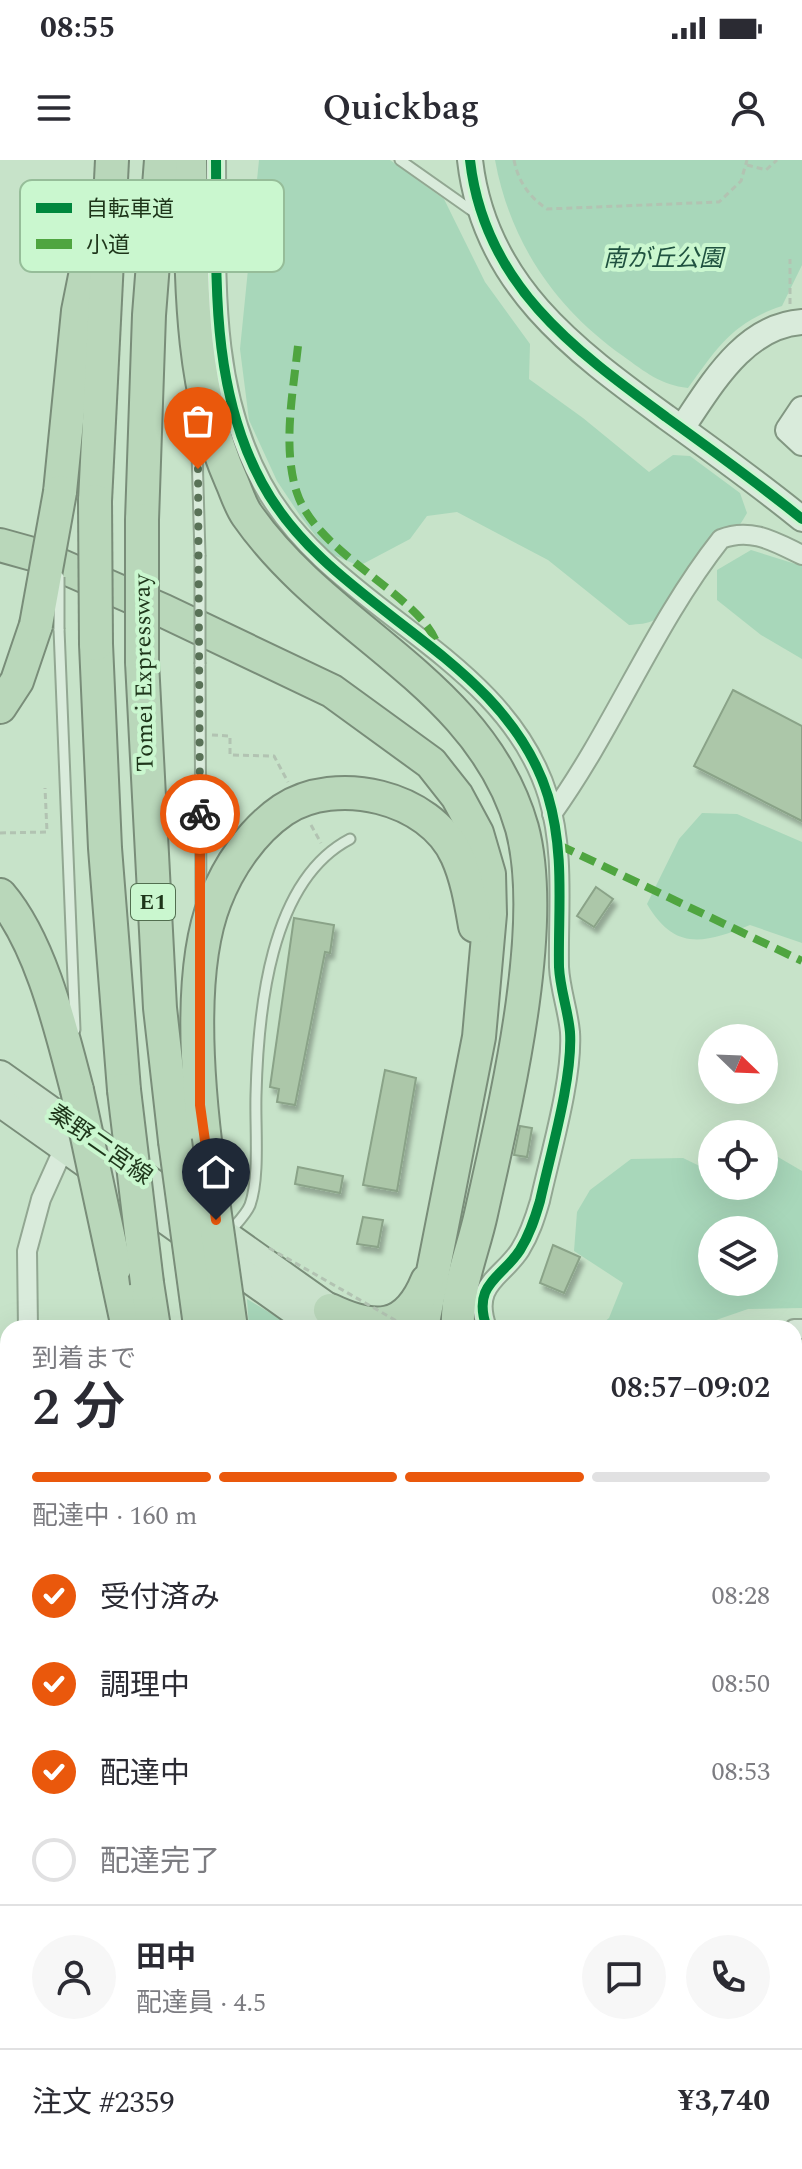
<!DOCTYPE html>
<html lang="ja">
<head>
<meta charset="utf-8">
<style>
	:root { --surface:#fff; --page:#f7f7f7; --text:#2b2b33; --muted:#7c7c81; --line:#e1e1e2; --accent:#ea580c }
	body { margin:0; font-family:Spectral,"Noto Sans JP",serif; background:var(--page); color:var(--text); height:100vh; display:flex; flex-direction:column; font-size:30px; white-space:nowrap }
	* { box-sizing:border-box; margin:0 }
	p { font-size:26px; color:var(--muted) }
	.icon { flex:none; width:44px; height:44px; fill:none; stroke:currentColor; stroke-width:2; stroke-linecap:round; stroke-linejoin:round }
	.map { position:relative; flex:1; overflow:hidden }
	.drawer { position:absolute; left:0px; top:1160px; width:802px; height:850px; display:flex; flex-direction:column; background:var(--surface); border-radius:24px 24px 0 0; box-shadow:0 8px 32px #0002 }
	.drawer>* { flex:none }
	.needle { width:52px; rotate:113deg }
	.fabs { position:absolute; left:698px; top:864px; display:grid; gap:16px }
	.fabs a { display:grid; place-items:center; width:80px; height:80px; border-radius:50%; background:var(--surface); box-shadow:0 8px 32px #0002; font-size:40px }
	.pin { position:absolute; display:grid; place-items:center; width:68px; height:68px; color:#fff; margin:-82px -34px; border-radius:50% 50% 50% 0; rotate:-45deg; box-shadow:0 0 8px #0007 }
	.pin .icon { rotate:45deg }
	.courier { position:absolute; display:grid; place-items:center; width:80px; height:80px; margin:-40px; border:6px solid #ea580c; border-radius:50%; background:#fff; color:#222; box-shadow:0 2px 10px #0007 }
	.head em { font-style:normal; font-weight:600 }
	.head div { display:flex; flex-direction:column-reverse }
	.head { display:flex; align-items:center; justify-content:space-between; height:136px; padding:0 32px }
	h1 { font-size:52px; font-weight:600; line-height:60px }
	.bar { display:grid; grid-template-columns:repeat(4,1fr); gap:12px 8px; align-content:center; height:96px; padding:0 32px }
	.bar i { height:10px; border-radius:6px; background:var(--line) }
	.bar .current { background:var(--accent) }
	.bar p { grid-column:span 4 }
	.line { display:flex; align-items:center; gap:20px; padding:0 32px; border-top:2px solid var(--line) }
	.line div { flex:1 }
	.round { display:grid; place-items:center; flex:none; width:84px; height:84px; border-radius:42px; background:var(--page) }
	ol { padding:0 32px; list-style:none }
	li { display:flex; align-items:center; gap:24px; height:88px }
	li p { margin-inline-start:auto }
	li .icon { padding:8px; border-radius:50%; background:var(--accent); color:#fff; stroke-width:4 }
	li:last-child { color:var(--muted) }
	li i { width:44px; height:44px; border:4px solid var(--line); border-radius:50% }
	.status { display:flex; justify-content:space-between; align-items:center; height:56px; padding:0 40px; background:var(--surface); direction:ltr }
	.status svg { height:22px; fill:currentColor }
	header { display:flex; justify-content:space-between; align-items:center; height:104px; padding:0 32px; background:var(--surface); font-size:36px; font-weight:600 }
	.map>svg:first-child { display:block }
</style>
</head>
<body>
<div class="status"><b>08:55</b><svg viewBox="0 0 49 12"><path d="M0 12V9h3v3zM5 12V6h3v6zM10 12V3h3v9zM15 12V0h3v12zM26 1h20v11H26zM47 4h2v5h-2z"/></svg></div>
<header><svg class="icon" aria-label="menu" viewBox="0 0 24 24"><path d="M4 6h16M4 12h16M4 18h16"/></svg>Quickbag<svg class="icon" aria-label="person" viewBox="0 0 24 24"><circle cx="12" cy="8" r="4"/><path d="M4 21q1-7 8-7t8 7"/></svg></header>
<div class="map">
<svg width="802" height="2009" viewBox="0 0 802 2009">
	<defs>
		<filter id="shadow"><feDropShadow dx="3.5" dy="6" stdDeviation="2" flood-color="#0004"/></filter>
	</defs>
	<rect width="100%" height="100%" fill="#c7e3c9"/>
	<g fill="#a8d7ba" fill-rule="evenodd">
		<path d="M259,0H390L444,39L485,122L530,184L529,219L583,258L649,312L673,295L690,296L740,333L747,353C728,386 686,440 654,460C648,464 638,464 629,465L548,400L457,352L427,356L410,379L359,406L329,393L301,357L277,321L249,260L240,189Z"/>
		<path d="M495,0H802V105L782,146C733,162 717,188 688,228C661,225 645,212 623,196C555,148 510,82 495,0Z"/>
		<polygon points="751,390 802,406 802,499 761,475 717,440 717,410"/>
		<path d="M702,653L737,654L802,682V783L750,765C705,783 675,792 647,744L679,679Z"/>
		<path d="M778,997L802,1011V1148L748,1149L693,1168H597L609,1158L623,1123L574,1091L577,1052L590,1030L631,999L683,998L712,1012V1026H764V998ZM764,1070V1122H712V1070Z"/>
		<polygon points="247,1139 282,1160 284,1168 249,1168"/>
		<polygon points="802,1677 802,2009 451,2009 448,2002 794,2002 794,1683"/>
	</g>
	<g fill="#acc7a9" stroke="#8aa388" stroke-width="2" filter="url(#shadow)">
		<polygon points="733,530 802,566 802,661 694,606"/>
		<polygon points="596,727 613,739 594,767 577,756"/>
		<polygon points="294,758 334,765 330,793 325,792 295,945 277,942 279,929 270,927"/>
		<polygon points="385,910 416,918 397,1031 363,1025"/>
		<polygon points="520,966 532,968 527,997 514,995"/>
		<polygon points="298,1007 343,1016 340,1033 295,1024"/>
		<polygon points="363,1057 383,1060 378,1087 357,1084"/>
		<polygon points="553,1085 580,1097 564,1133 540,1123"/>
	</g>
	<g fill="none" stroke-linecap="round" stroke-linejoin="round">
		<defs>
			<g id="lane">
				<polyline points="400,0 471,50 479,51"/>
				<polyline points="196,257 200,395"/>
				<polyline points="59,469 75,870"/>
				<polyline points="200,504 201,745"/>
				<path d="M228,1074C235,1065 246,1055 250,1045C260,1017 255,966 256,935C258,853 269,721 350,679"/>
			</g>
			<g id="street">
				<path d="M216,0C217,110 208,223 262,323C330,450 504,493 548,636C565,693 558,749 559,807C560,829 568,850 570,872C573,918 550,995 540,1041C535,1058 530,1074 520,1090C502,1118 471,1124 487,1168"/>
				<path d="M552,654C615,566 654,464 721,379C751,367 775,382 802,395"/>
				<polyline points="28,1168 27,1091 41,1039 63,990"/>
				<polyline points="794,1169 802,1169"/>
				<polyline points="794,1405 802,1407"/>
				<polyline points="0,1941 8,1945"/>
				<polyline points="280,2002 283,2009"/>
			</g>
			<g id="secondary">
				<path d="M470,0C484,124 573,189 666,257C712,290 758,323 802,359"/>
				<polyline points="802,249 788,270 802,283"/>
				<path d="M682,268C712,224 744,166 802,162"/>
			</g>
			<g id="primary">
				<polyline points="0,915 348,1162"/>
				<polyline points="0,942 319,1168"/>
				<polyline points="794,1363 802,1364"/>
			</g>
			<g id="highway">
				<path d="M190,0C192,107 187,220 231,320C236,331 240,345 247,355C329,473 481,523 522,668C549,769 504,950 481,1054C473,1091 456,1129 458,1168"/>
				<polyline points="60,332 78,151 92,81"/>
				<polyline points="95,341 112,0"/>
				<polyline points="142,360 149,155 161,0"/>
				<polyline points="0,385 36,395 164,451 332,531 431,603 457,636 477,673 489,714 490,754 479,877 422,1168"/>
				<polyline points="96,484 105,688 124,930"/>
				<polyline points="142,502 160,848 175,981"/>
				<polyline points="0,547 17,521 36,465"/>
				<path d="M0,735C41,783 61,869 77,930"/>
				<path d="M208,1005C198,930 187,812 215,741C228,707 252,671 283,650C336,615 430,636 457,696C467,718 471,743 475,766"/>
				<polyline points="115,1107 128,1168"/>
				<polyline points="147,1123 154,1168"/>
				<path d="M330,1150C374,1171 406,1172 427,1121"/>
				<polyline points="341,2002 343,2009"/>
				<polyline points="385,2002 386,2009"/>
			</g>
		</defs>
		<use href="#lane" stroke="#92a792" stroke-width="13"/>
		<use href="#street" stroke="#92a792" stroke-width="22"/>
		<use href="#secondary" stroke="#829782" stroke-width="28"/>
		<use href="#primary" stroke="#798d79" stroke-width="32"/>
		<use href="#highway" stroke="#798d79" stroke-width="36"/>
		<g stroke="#b2c3b2" stroke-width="3" stroke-dasharray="6 4" stroke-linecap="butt">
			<path d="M514,0C518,21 529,37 547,49L719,42L741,21L747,0"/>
			<polyline points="747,5 766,10 777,0"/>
			<polyline points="790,144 790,99"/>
			<polyline points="212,575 230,576 230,595 274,596 288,622"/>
			<polyline points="311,665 321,683"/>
			<polyline points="0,673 47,672 45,628"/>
			<polyline points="430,2002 433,2009"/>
		</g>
		<use href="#lane" stroke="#d9ebdb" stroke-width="9"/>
		<use href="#street" stroke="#d9ebdb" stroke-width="18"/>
		<use href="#secondary" stroke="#d9ebdb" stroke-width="24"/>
		<use href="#primary" stroke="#cae2cc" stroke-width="28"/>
		<use href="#highway" stroke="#b9d7ba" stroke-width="32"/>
		<defs>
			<g id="lane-bridge">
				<polyline points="59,469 59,417"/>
				<polyline points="200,504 200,395"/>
			</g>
			<g id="highway-bridge">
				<polyline points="95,341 96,484"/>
				<polyline points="142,360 142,502"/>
				<polyline points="36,465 60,332"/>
				<polyline points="77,930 115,1107"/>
				<polyline points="124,930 147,1123"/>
				<polyline points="175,981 199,1158"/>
				<polyline points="208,1005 231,1168"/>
			</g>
		</defs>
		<use href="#lane-bridge" stroke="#92a792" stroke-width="13" stroke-linecap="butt"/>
		<use href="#highway-bridge" stroke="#798d79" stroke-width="36" stroke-linecap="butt"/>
		<polyline stroke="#b2c3b2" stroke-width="3" stroke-dasharray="6 4" stroke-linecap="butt" points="269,1088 409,1168"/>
		<use href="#lane-bridge" stroke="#d9ebdb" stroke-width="9"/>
		<use href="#highway-bridge" stroke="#b9d7ba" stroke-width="32"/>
		<g stroke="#4fa540" stroke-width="8" stroke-dasharray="16 8" stroke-linecap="butt">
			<path d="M298,186C293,232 282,288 297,333C318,398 435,441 439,494"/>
			<polyline points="559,685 802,801"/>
			<polyline points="0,1303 8,1300"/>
			<polyline points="794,1682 802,1679"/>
		</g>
		<defs>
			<g id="cycleway">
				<path d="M216,0C217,110 208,223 262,323C330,450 504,493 548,636C565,693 558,749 559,807C560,829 568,850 570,872C573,918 550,995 540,1041C535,1058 530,1074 520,1090C502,1118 471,1124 487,1168"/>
				<path d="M470,0C484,124 573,189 666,257C712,290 758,323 802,359"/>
			</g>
		</defs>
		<use href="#cycleway" stroke="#caf7cf" stroke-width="15"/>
		<use href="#cycleway" stroke="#00873e" stroke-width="10"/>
	</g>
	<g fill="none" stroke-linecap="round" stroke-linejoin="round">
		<polyline stroke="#597257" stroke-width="8" stroke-dasharray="0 14.4" points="198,309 200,654"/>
		<polyline stroke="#ea580c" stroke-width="10" points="200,654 200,945 216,1060"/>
	</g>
	<g text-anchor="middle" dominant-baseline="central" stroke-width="8" stroke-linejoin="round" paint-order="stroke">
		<rect fill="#caf7cf" stroke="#526f50" stroke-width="2" x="131" y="724" width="44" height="36" rx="6"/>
		<g font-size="22" font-weight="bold" fill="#1e351a">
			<text x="153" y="742">E1</text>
		</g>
		<g font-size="24" font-style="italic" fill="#205240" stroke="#caf7cf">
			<text x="663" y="99">南が丘公園</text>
		</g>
		<g font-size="24" fill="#1e351a" stroke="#caf7cf">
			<text transform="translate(144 513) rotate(-91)">Tomei Expressway</text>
			<text transform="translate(100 985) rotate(35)">秦野二宮線</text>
		</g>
	</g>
	<rect x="20" y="20" width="264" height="92" rx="12" fill="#caf7cf" stroke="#96bd99" stroke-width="2"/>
	<rect x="36" y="43" width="36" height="10" fill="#00873e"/>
	<rect x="36" y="79" width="36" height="10" fill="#4fa540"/>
	<g font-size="22" fill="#1e351a">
		<text x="86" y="56">自転車道</text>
		<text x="86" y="92">小道</text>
	</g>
</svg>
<div class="fabs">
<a><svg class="needle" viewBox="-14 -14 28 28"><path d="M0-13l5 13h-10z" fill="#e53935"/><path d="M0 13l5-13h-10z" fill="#7c7c81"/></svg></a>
<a><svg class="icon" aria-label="locate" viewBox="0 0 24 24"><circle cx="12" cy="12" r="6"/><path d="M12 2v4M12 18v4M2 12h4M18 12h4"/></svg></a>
<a><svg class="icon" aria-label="layers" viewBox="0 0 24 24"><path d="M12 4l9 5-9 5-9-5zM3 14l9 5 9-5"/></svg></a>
</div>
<div class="pin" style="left:198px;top:309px;background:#ea580c"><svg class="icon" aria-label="bag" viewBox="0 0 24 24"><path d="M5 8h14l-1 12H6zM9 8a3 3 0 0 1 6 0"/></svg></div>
<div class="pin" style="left:216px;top:1060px;background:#1f2937"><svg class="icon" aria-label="home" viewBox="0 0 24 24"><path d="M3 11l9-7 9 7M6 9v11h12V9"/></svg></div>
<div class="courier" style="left:200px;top:654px"><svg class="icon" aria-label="bike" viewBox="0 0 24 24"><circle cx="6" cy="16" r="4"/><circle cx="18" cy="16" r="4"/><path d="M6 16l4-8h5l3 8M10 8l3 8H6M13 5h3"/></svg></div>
<section class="drawer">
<div class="head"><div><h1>2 分</h1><p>到着まで</p></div><em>08:57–09:02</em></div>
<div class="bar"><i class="current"></i><i class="current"></i><i class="current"></i><i></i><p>配達中 · 160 m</p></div>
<ol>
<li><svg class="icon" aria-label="check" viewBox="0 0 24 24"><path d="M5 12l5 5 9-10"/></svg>受付済み<p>08:28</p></li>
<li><svg class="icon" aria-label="check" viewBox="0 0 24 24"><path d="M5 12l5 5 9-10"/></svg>調理中<p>08:50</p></li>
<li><svg class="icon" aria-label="check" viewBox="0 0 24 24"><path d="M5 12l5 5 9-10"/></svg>配達中<p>08:53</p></li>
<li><i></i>配達完了</li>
</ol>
<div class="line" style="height:144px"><a class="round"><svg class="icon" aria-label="person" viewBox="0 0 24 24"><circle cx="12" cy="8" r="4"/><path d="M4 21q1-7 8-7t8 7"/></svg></a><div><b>田中</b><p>配達員 · 4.5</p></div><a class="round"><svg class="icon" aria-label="chat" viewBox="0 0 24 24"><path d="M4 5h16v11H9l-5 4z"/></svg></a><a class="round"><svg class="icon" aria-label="phone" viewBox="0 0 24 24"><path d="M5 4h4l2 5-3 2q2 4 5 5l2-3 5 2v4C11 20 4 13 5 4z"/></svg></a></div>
<div class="line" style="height:104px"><div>注文 #2359</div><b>¥3,740</b></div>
</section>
</div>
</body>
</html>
